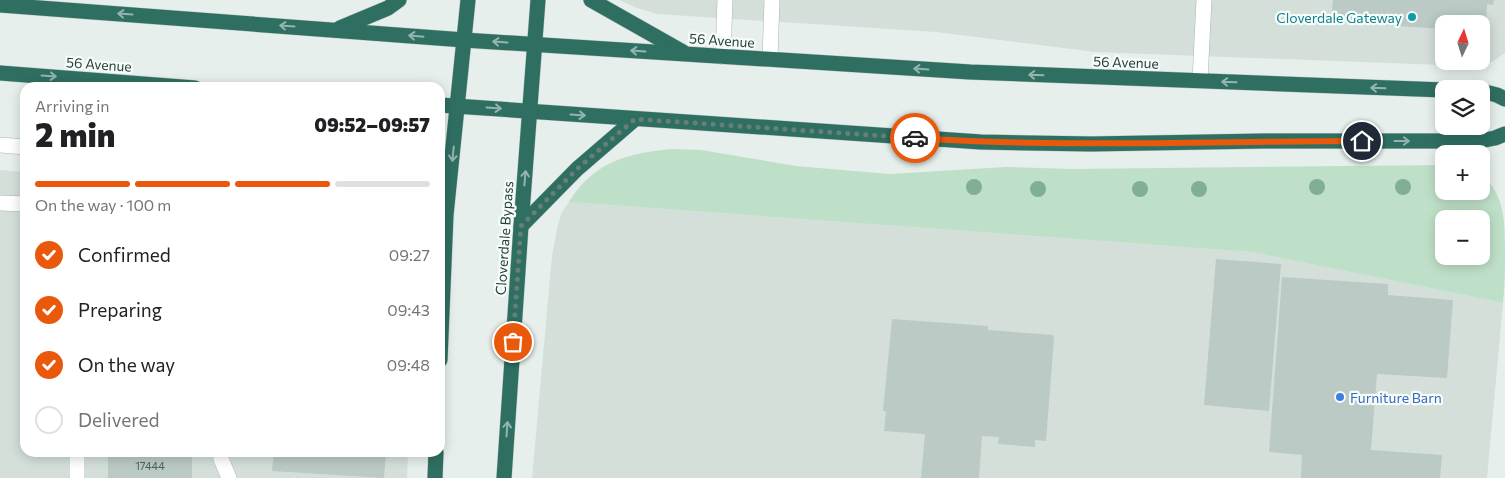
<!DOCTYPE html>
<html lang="en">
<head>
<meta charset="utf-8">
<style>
	:root { --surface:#fff; --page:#f6f6f6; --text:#202124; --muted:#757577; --line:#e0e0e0; --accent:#ea580c }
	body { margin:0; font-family:Commissioner,sans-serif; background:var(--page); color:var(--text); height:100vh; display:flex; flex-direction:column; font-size:19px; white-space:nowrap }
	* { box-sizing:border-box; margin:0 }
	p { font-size:16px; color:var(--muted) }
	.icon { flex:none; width:28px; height:28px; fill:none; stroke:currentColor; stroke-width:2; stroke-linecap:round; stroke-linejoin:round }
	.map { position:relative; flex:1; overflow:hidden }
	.drawer { position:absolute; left:20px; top:82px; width:425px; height:375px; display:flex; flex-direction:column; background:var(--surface); border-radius:15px; box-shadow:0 2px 12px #0003 }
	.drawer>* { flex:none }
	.needle { width:32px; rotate:4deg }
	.tools { position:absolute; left:1435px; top:15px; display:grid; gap:10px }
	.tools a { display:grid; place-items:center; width:55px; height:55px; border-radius:10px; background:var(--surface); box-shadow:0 2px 12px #0003; font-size:25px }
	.pin { position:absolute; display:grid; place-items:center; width:42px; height:42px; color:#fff; margin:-21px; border:2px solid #fff; border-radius:50%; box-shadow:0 1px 5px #0007 }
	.courier { position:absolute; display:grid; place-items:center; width:50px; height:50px; margin:-25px; border:4px solid #ea580c; border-radius:50%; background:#fff; color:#222; box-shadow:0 1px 6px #0007 }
	.summary em { font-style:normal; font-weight:800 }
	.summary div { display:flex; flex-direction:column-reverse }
	.summary { display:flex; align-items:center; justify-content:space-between; height:85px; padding:0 15px }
	h1 { font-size:32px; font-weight:800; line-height:38px }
	.bar { display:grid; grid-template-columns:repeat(4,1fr); gap:8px 5px; align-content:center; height:60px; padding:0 15px }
	.bar i { height:6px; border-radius:4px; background:var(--line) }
	.bar .on { background:var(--accent) }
	.bar p { grid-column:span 4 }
	ol { padding:0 15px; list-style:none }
	li { display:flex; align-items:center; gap:15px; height:55px }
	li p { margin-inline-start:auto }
	li .icon { padding:5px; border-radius:50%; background:var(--accent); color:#fff; stroke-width:4 }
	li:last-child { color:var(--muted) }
	li i { width:28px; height:28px; border:2px solid var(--line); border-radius:50% }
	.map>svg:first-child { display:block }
</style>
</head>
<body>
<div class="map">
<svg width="1505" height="478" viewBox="0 0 1505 478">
	<rect width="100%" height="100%" fill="#e6efeb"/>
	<g fill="#d4dfda" fill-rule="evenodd">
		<path d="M619,0H1505V53L1492,62L1467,66L1095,52L936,32L657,14L637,8ZM1444,24H1481V61H1444Z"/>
		<polygon points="0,170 25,172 25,452 408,453 407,478 0,478"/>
		<polygon points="569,202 1252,252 1503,303 1487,478 532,478 552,256 558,224 562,212"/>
	</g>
	<path fill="#bfe0c8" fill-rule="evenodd" d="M672,149L701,150L796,166L889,174L1006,167L1072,169L1444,165V191H1481V173C1505,195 1505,222 1505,252C1505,269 1505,286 1503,303L1252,252L569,202C593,162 628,153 672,149ZM1444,219H1481V256H1444Z"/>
	<g fill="#bbcac4">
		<polygon points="1333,0 1494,0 1493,5 1487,4 1486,27 1481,27 1481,24 1444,24 1444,29 1337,22 1338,11 1332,11"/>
		<polygon points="1216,259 1281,264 1269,411 1204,405"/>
		<polygon points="1282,277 1388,284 1388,295 1453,300 1447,378 1377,374 1371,450 1442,455 1440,478 1301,478 1302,455 1269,452"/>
		<polygon points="892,319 988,326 988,330 1053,335 1054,339 1046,441 1035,440 1035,447 998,444 999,437 982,436 979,478 921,478 925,434 884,431 886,411 883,411"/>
		<rect x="108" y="452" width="84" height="26"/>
		<polygon points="274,452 386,452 384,478 272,471"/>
	</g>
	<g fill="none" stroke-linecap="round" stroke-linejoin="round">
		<defs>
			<g id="lane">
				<polyline points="723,57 725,0"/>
				<polyline points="770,59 772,0"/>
				<polyline points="1200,81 1204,0"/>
				<polyline points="0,145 25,147"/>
				<polyline points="0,203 25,204"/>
				<polyline points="77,452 77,478"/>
				<polyline points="220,452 221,459 229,478"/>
			</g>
			<g id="highway">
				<polyline points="591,0 683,52"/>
				<polyline points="0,5 464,40 970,72 1444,90"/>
				<polyline points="340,28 388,8 399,0"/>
				<polyline points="0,73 195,88"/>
				<polyline points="1481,91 1497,95 1505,99"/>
				<polyline points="440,105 981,142 1091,144 1263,141 1480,141 1495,138 1505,134"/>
				<polyline points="521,226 577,169 635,119"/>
				<polyline points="440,360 446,215 468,0"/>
				<polyline points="435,478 436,452"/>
				<polyline points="504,478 521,226 538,0"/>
			</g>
		</defs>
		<use href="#lane" stroke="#a8b8b2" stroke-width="16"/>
		<use href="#highway" stroke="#c2cac8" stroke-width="16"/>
		<use href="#lane" stroke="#fff" stroke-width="15"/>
		<use href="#highway" stroke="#2f6f62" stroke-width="15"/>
	</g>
	<g fill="#80af93">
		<circle cx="974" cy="187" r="8"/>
		<circle cx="1317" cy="187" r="8"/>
		<circle cx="1403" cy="187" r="8"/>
		<circle cx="1038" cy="189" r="8"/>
		<circle cx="1140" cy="189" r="8"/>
		<circle cx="1199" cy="189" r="8"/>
	</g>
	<defs><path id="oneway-shaft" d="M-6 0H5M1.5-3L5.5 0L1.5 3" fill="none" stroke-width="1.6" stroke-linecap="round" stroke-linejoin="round" transform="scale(1.25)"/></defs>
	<g stroke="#93b5ae">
		<use href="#oneway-shaft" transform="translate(125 14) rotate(-176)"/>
		<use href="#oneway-shaft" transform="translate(287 26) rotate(-176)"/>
		<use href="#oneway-shaft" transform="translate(416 36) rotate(-175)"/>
		<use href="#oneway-shaft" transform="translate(500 42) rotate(-176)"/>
		<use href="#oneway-shaft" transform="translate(638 51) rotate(-176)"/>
		<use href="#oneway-shaft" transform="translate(921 69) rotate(-176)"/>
		<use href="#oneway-shaft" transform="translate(1036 75) rotate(-178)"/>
		<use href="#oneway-shaft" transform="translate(49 76) rotate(4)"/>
		<use href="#oneway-shaft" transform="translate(1229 82) rotate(-178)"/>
		<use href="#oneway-shaft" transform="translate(1378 88) rotate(-178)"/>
		<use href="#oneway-shaft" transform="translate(494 108) rotate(4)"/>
		<use href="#oneway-shaft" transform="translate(578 115) rotate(4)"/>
		<use href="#oneway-shaft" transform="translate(1402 141)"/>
		<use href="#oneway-shaft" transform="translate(453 154) rotate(96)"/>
		<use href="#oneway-shaft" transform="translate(525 178) rotate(-85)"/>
		<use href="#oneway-shaft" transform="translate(507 429) rotate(-86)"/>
	</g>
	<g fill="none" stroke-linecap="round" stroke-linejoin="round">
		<polyline stroke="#687f78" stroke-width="5" stroke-dasharray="0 9" points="513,342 521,226 577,169 635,119 915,138"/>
		<path stroke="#ea580c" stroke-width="6" d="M915,138C1064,148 1212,141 1362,141"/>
	</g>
	<circle fill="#0f9aa8" stroke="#f7fbf9" stroke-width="2" cx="1412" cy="17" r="5"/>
	<circle fill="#3f7fe0" stroke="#f7fbf9" stroke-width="2" cx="1340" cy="397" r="5"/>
	<g text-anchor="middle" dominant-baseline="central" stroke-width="4.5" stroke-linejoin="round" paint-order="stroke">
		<g font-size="11" fill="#4a645c">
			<text x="150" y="465">17444</text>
		</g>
		<g font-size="14" fill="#0d838f" stroke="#f7fbf9" text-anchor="end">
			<text x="1402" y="17">Cloverdale Gateway</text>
		</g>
		<g font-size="14" fill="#24423a" stroke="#f7fbf9">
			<text transform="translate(722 40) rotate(4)">56 Avenue</text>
			<text transform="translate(1126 62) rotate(2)">56 Avenue</text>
			<text transform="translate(99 64) rotate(4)">56 Avenue</text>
			<text transform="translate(504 238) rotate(-86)">Cloverdale Bypass</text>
		</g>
		<g font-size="14" fill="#366cbe" stroke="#f7fbf9" text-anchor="start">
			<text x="1350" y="397">Furniture Barn</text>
		</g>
	</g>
</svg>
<div class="tools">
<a><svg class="needle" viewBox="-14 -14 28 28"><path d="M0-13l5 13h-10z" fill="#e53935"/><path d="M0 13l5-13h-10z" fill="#757577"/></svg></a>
<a><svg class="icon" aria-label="layers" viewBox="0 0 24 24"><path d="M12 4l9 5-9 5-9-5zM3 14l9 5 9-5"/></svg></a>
<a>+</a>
<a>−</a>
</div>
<div class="pin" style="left:513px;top:342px;background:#ea580c"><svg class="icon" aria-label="bag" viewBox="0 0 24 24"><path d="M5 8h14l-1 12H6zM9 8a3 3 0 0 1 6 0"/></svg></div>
<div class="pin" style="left:1362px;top:141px;background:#1f2937"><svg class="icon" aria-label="home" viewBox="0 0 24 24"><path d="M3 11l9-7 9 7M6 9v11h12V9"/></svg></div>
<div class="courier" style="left:915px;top:138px"><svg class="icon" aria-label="car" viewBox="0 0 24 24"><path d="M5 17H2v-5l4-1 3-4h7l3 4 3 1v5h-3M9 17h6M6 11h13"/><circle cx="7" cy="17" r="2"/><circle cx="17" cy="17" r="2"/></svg></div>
<section class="drawer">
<div class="summary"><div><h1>2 min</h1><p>Arriving in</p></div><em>09:52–09:57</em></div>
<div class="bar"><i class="on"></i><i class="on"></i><i class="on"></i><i></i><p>On the way · 100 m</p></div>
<ol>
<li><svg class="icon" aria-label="check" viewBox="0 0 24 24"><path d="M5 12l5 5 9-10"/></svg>Confirmed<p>09:27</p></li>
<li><svg class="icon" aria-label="check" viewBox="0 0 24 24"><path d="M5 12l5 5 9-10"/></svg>Preparing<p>09:43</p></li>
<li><svg class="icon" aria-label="check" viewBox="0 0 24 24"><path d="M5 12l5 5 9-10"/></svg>On the way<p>09:48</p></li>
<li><i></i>Delivered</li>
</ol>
</section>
</div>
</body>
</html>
